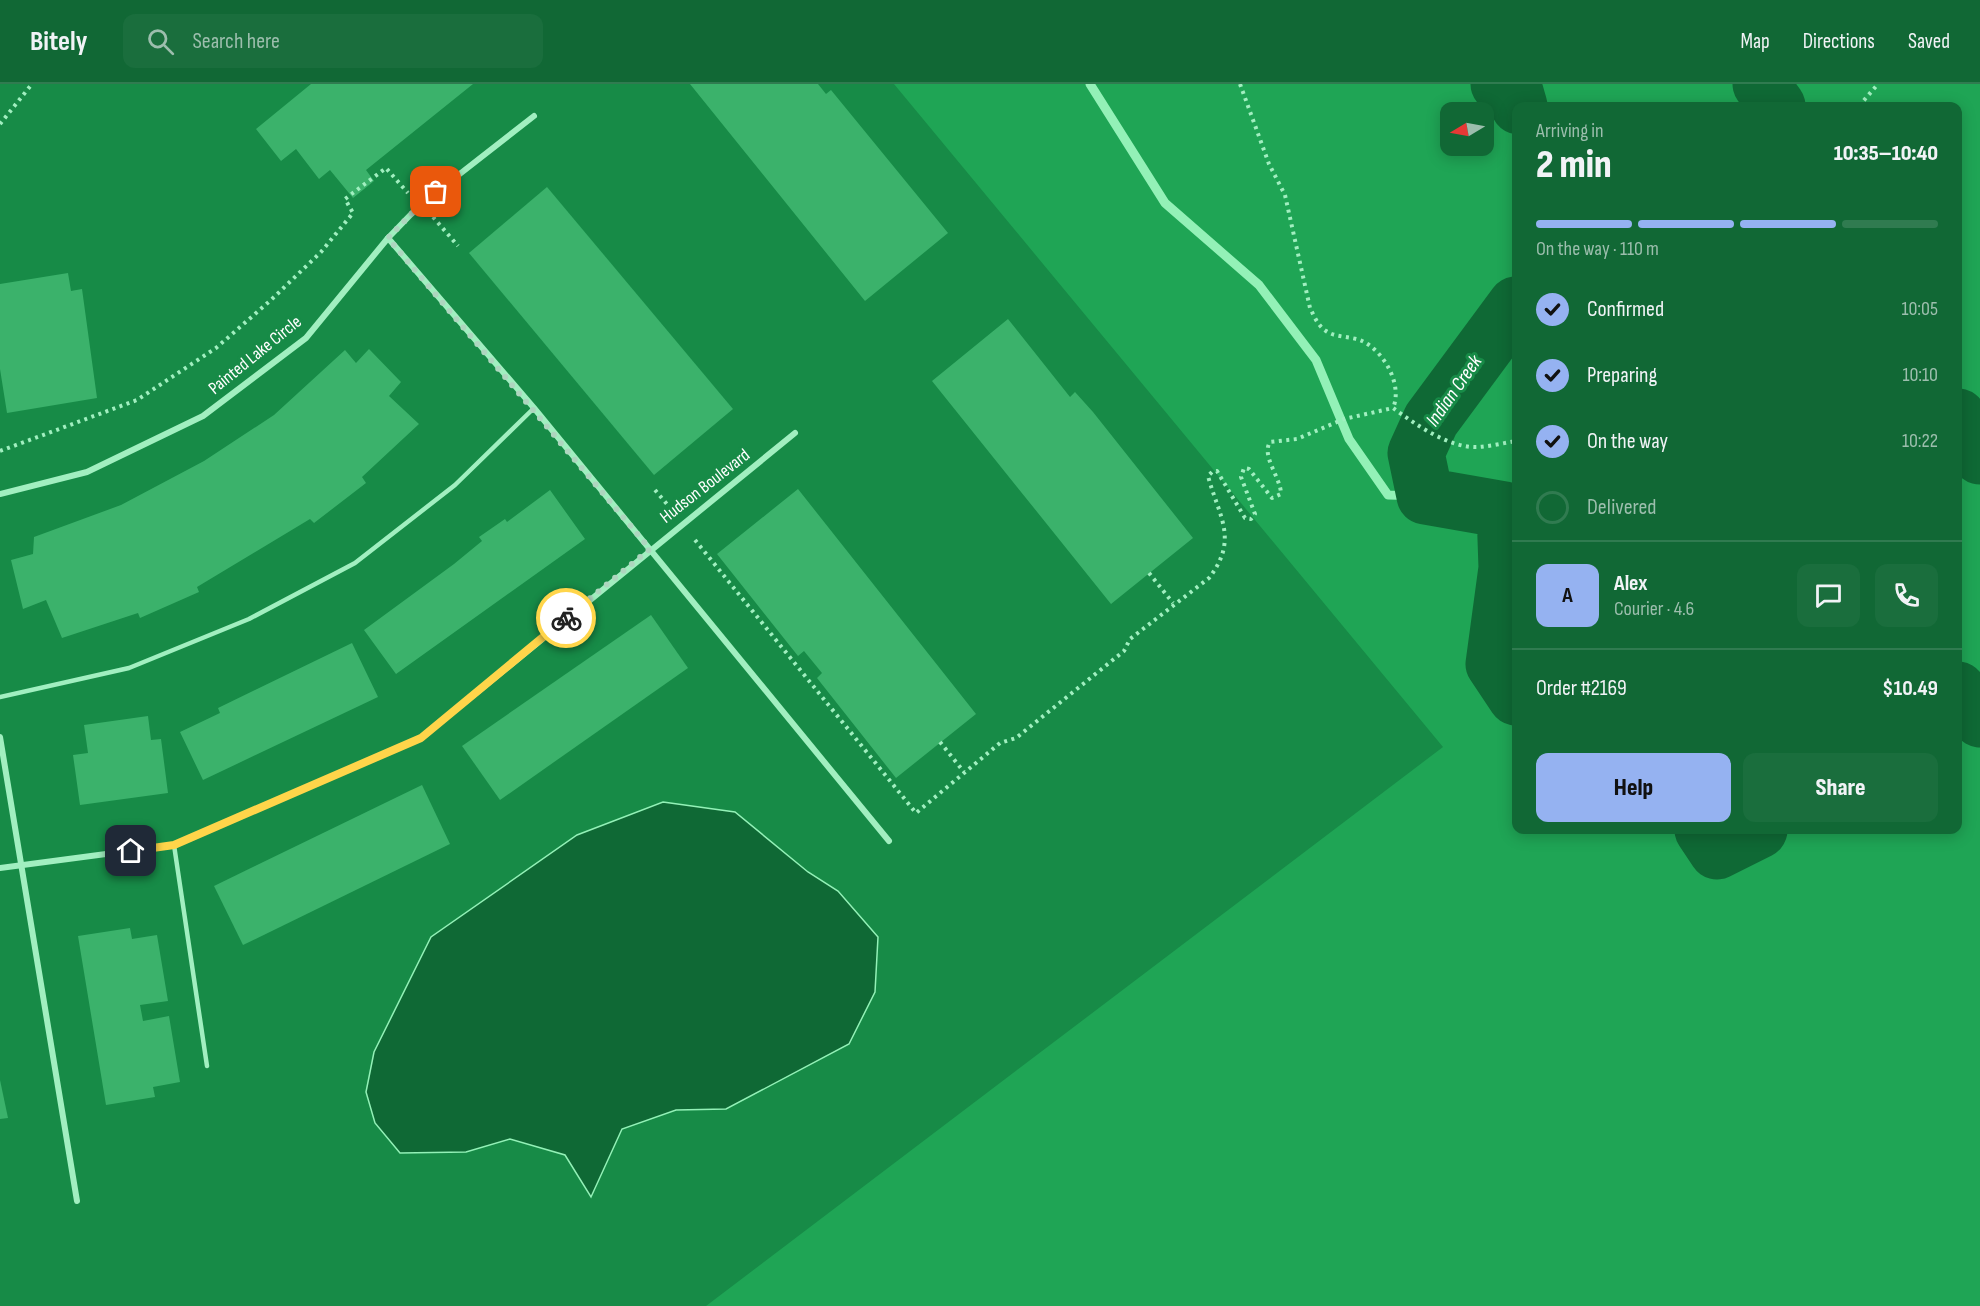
<!DOCTYPE html>
<html lang="en">
<head>
<meta charset="utf-8">
<style>
	:root { --surface:#116835; --page:#1a6e3d; --text:#f1f3f6; --muted:#9cbead; --line:#307b50; --accent:#95b2f1 }
	body { margin:0; font-family:"Sofia Sans Condensed",sans-serif; background:var(--page); color:var(--text); height:100vh; display:flex; flex-direction:column; font-size:22px; white-space:nowrap }
	* { box-sizing:border-box; margin:0 }
	p { font-size:20px; color:var(--muted) }
	.icon { flex:none; width:33px; height:33px; fill:none; stroke:currentColor; stroke-width:2; stroke-linecap:round; stroke-linejoin:round }
	.map { position:relative; flex:1; overflow:hidden }
	.side { position:absolute; left:1512px; top:18px; width:450px; height:732px; display:flex; flex-direction:column; background:var(--surface); border-radius:12px; box-shadow:0 3px 15px #0003 }
	.side>* { flex:none }
	.needle { width:39px; rotate:260deg }
	.buttons { position:absolute; left:1440px; top:18px; display:grid; gap:12px }
	.buttons a { display:grid; place-items:center; width:54px; height:54px; border-radius:12px; background:var(--surface); box-shadow:0 3px 15px #0003; font-size:30px }
	.pin { position:absolute; display:grid; place-items:center; width:51px; height:51px; color:#fff; margin:-26px; border-radius:12px; box-shadow:0 3px 9px #0006 }
	.courier { position:absolute; display:grid; place-items:center; width:60px; height:60px; margin:-30px; border:4px solid #ffd54a; border-radius:50%; background:#fff; color:#222; box-shadow:0 2px 8px #0007 }
	.head em { font-style:normal; font-weight:800 }
	.head div { display:flex; flex-direction:column-reverse }
	.head { display:flex; align-items:center; justify-content:space-between; height:102px; padding:0 24px }
	h1 { font-size:39px; font-weight:800; line-height:45px }
	.bar { display:grid; grid-template-columns:repeat(4,1fr); gap:9px 6px; align-content:center; height:72px; padding:0 24px }
	.bar i { height:8px; border-radius:4px; background:var(--line) }
	.bar .selected { background:var(--accent) }
	.bar p { grid-column:span 4 }
	.line { display:flex; align-items:center; gap:15px; padding:0 24px; border-top:2px solid var(--line) }
	.line div { flex:1 }
	.round { display:grid; place-items:center; flex:none; width:63px; height:63px; border-radius:12px; background:var(--page) }
	ol { padding:0 24px; list-style:none }
	li { display:flex; align-items:center; gap:18px; height:66px }
	li p { margin-inline-start:auto }
	li .icon { padding:6px; border-radius:50%; background:var(--accent); color:#111; stroke-width:4 }
	li:last-child { color:var(--muted) }
	li i { width:33px; height:33px; border:3px solid var(--line); border-radius:50% }
	.button { display:flex; gap:12px; margin-top:auto; padding:12px 24px }
	.button a { flex:1; height:69px; border-radius:12px; background:var(--accent); color:#111; font-size:24px; font-weight:800; line-height:69px; text-align:center }
	.button a+a { background:var(--page); color:var(--text) }
	header { display:flex; align-items:center; gap:36px; box-sizing:border-box; height:84px; padding:0 30px; background:var(--surface); border-bottom:2px solid var(--line) }
	header strong { font-size:28px }
	nav { display:flex; gap:33px; margin-inline-start:auto; font-size:21px }
	.search { width:420px; height:54px; background:var(--page); display:flex; align-items:center; gap:15px; box-sizing:border-box; padding:0 21px; border-radius:12px; color:var(--muted); font-size:22px }
	.map>svg:first-child { display:block }
</style>
</head>
<body>
<header>
<strong>Bitely</strong>
<div class="search"><svg class="icon" aria-label="search" viewBox="0 0 24 24"><circle cx="10" cy="10" r="6"/><path d="M15 15l6 6"/></svg>Search here</div>
<nav><a>Map</a><a>Directions</a><a>Saved</a></nav>
</header>
<div class="map">
<svg width="1980" height="1222" viewBox="0 0 1980 1222">
	<rect width="100%" height="100%" fill="#178b47"/>
	<path fill="#1fa555" fill-rule="evenodd" d="M894,0H1980V1222H706L1443,663ZM1516,22H1958V746H1516ZM1450,28H1484V62H1450Z"/>
	<polygon fill="#0f6935" stroke="#93f1b7" stroke-width="1.5" points="663,718 735,728 808,788 838,807 878,853 875,908 849,960 726,1025 676,1026 622,1045 591,1113 565,1071 510,1055 466,1068 400,1069 375,1039 366,1008 374,968 431,853 577,751"/>
	<g fill="none" stroke-linecap="round" stroke-linejoin="round">
		<polyline stroke="#93f1b7" stroke-width="9" points="1090,0 1165,119 1259,201 1316,276 1349,355 1388,411 1425,412"/>
		<g stroke="#0f6935" stroke-width="57">
			<polyline points="1499,0 1515,8 1519,22"/>
			<polyline points="1761,0 1777,22"/>
			<polyline points="1516,221 1431,336 1416,369 1425,412 1505,426 1507,484 1494,580 1516,613"/>
			<polyline points="1958,333 1980,372"/>
			<polyline points="1958,606 1980,635"/>
			<polyline points="1703,746 1717,767 1759,746"/>
		</g>
	</g>
	<g fill="#3bb26b">
		<polygon points="311,0 473,0 366,86 374,97 353,114 330,86 319,95 296,65 281,77 256,45"/>
		<polygon points="690,0 818,0 826,10 831,6 948,149 865,217"/>
		<polygon points="547,103 733,325 654,391 469,169"/>
		<polygon points="68,189 71,207 82,205 97,314 7,329 0,285 0,200"/>
		<polygon points="1008,235 1070,313 1075,308 1093,328 1193,454 1111,520 932,297"/>
		<polygon points="369,265 401,298 389,312 419,340 362,393 366,399 314,439 310,435 197,503 199,508 140,534 138,529 62,554 46,516 23,525 11,476 33,470 34,453 121,421 204,377 274,331 345,266 356,279"/>
		<polygon points="798,405 976,630 896,694 817,594 822,589 804,567 798,572 717,470"/>
		<polygon points="550,406 585,455 396,590 364,546 454,480 482,457 479,453 505,435 507,438"/>
		<polygon points="651,531 688,584 500,716 462,662"/>
		<polygon points="352,559 378,613 203,696 180,648 220,629 218,624"/>
		<polygon points="148,632 151,656 161,655 168,709 80,721 73,671 88,669 84,641"/>
		<polygon points="422,701 450,760 243,861 214,802"/>
		<polygon points="130,844 132,855 157,851 168,917 140,921 143,937 169,932 180,998 153,1003 155,1013 106,1021 78,852"/>
		<polygon points="0,996 8,1034 0,1035"/>
	</g>
	<g fill="none" stroke-linecap="round" stroke-linejoin="round">
		<g stroke="#a1efc0" stroke-width="4" stroke-dasharray="3 4.5" stroke-linecap="butt">
			<path d="M1240,0L1269,80L1285,111L1310,224C1314,232 1318,242 1326,247C1336,254 1351,252 1362,257C1384,267 1403,301 1393,324"/>
			<polyline points="1859,22 1878,0"/>
			<polyline points="0,40 32,0"/>
			<polyline points="433,133 458,162"/>
			<polyline points="0,367 137,316 216,264 271,216 321,168 353,129 345,115 386,84 408,109"/>
			<polyline points="655,406 672,426"/>
			<path d="M695,456L916,729L1000,659L1016,654L1124,567L1130,555L1209,494C1239,455 1219,433 1208,392L1212,388L1217,387L1245,434L1251,435L1255,430L1241,393L1244,384L1249,385L1272,414L1281,410C1281,394 1261,372 1270,358L1297,355L1344,335L1393,324C1415,340 1450,365 1479,363C1491,362 1504,359 1516,357"/>
			<polyline points="1149,489 1173,519"/>
			<polyline points="940,658 964,688"/>
		</g>
		<g stroke="#a1efc0" stroke-width="4.5">
			<polyline points="0,613 129,584 249,535 355,479 455,401 534,324"/>
			<polyline points="174,761 207,982"/>
		</g>
		<g stroke="#a1efc0" stroke-width="6">
			<polyline points="388,154 534,324 889,757"/>
			<polyline points="0,410 87,388 203,332 306,254 388,154 420,121 534,32"/>
			<polyline points="0,653 77,1117"/>
			<polyline points="0,784 174,761 421,654 795,349"/>
		</g>
	</g>
	<g fill="none" stroke-linecap="round" stroke-linejoin="round">
		<polyline stroke="#aed6bf" stroke-width="6" stroke-dasharray="0 10.8" points="436,108 420,121 388,154 650,465 566,534"/>
		<polyline stroke="#ffd54a" stroke-width="8" points="131,767 174,761 421,654 566,534"/>
	</g>
	<g text-anchor="middle" dominant-baseline="central" stroke-width="6" stroke-linejoin="round" paint-order="stroke">
		<g font-size="18" fill="#fff" stroke="#178b47">
			<text transform="translate(255 271) rotate(-39)">Painted Lake Circle</text>
			<text transform="translate(705 402) rotate(-38)">Hudson Boulevard</text>
		</g>
		<g font-size="20" font-style="italic" fill="#fff" stroke="#178b47">
			<text transform="translate(1454 307) rotate(-55)">Indian Creek</text>
		</g>
	</g>
</svg>
<div class="buttons">
<a><svg class="needle" viewBox="-14 -14 28 28"><path d="M0-13l5 13h-10z" fill="#e53935"/><path d="M0 13l5-13h-10z" fill="#9cbead"/></svg></a>
</div>
<div class="pin" style="left:436px;top:108px;background:#ea580c"><svg class="icon" aria-label="bag" viewBox="0 0 24 24"><path d="M5 8h14l-1 12H6zM9 8a3 3 0 0 1 6 0"/></svg></div>
<div class="pin" style="left:131px;top:767px;background:#1f2937"><svg class="icon" aria-label="home" viewBox="0 0 24 24"><path d="M3 11l9-7 9 7M6 9v11h12V9"/></svg></div>
<div class="courier" style="left:566px;top:534px"><svg class="icon" aria-label="bike" viewBox="0 0 24 24"><circle cx="6" cy="16" r="4"/><circle cx="18" cy="16" r="4"/><path d="M6 16l4-8h5l3 8M10 8l3 8H6M13 5h3"/></svg></div>
<section class="side">
<div class="head"><div><h1>2 min</h1><p>Arriving in</p></div><em>10:35–10:40</em></div>
<div class="bar"><i class="selected"></i><i class="selected"></i><i class="selected"></i><i></i><p>On the way · 110 m</p></div>
<ol>
<li><svg class="icon" aria-label="check" viewBox="0 0 24 24"><path d="M5 12l5 5 9-10"/></svg>Confirmed<p>10:05</p></li>
<li><svg class="icon" aria-label="check" viewBox="0 0 24 24"><path d="M5 12l5 5 9-10"/></svg>Preparing<p>10:10</p></li>
<li><svg class="icon" aria-label="check" viewBox="0 0 24 24"><path d="M5 12l5 5 9-10"/></svg>On the way<p>10:22</p></li>
<li><i></i>Delivered</li>
</ol>
<div class="line" style="height:108px"><b class="round" style="background:var(--accent);color:#111">A</b><div><b>Alex</b><p>Courier · 4.6</p></div><a class="round"><svg class="icon" aria-label="chat" viewBox="0 0 24 24"><path d="M4 5h16v11H9l-5 4z"/></svg></a><a class="round"><svg class="icon" aria-label="phone" viewBox="0 0 24 24"><path d="M5 4h4l2 5-3 2q2 4 5 5l2-3 5 2v4C11 20 4 13 5 4z"/></svg></a></div>
<div class="line" style="height:78px"><div>Order #2169</div><b>$10.49</b></div>
<div class="button"><a>Help</a><a>Share</a></div>
</section>
</div>
</body>
</html>
